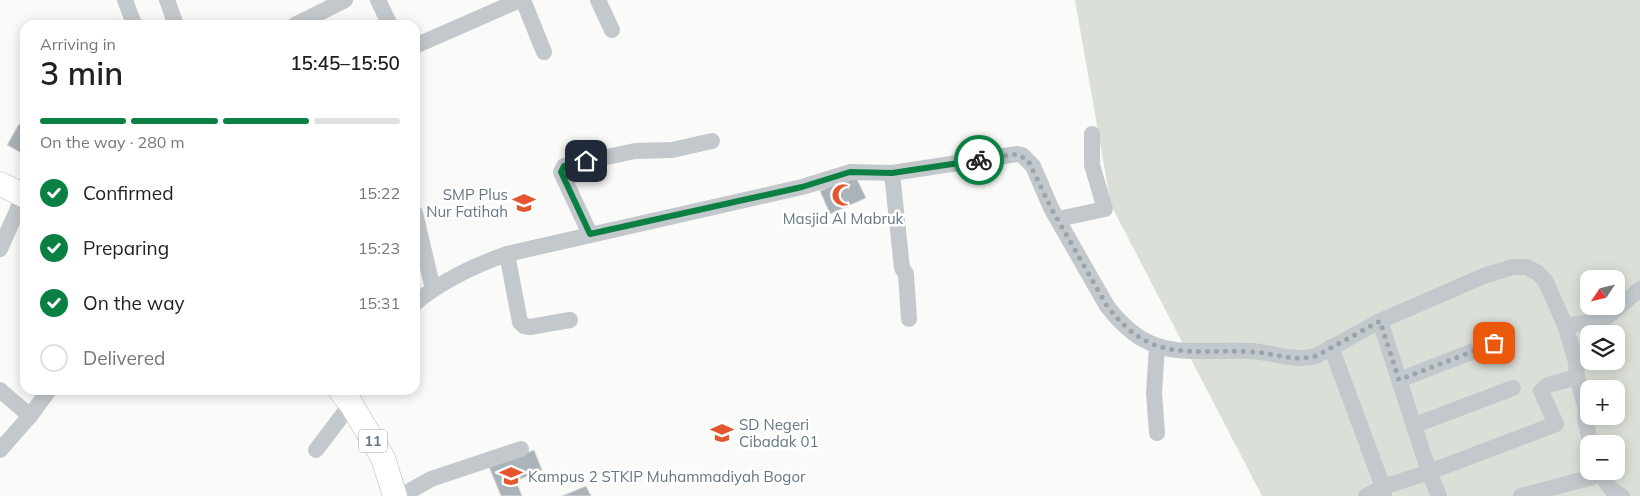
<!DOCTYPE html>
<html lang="en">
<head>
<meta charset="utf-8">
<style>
	:root { --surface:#fff; --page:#f6f6f6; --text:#222; --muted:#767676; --line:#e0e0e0; --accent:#0b8043 }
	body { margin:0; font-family:Mulish,sans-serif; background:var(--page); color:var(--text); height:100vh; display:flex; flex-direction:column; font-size:19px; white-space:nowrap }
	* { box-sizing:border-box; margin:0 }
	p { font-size:16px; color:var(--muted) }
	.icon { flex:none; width:28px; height:28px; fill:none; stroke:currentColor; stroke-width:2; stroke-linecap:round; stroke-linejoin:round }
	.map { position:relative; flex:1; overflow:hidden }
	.side { position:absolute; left:20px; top:20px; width:400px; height:375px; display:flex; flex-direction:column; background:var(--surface); border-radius:15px; box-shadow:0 2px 12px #0003 }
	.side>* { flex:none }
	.needle { width:32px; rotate:235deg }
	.buttons { position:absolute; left:1580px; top:270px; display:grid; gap:10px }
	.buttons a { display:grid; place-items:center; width:45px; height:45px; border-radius:10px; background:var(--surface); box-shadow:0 2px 12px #0003; font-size:25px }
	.pin { position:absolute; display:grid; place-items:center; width:42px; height:42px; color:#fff; margin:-21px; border-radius:10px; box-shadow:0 2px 8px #0006 }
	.courier { position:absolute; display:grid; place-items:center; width:50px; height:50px; margin:-25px; border:4px solid #0b8043; border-radius:50%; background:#fff; color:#222; box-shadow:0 1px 6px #0007 }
	.overview em { font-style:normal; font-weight:600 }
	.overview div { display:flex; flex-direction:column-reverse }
	.overview { display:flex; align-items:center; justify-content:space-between; height:85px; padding:0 20px }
	h1 { font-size:32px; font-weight:600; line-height:38px }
	.bar { display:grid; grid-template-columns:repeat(4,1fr); gap:8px 5px; align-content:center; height:60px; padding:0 20px }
	.bar i { height:6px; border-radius:4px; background:var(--line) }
	.bar .current { background:var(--accent) }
	.bar p { grid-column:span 4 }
	ol { padding:0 20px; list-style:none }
	li { display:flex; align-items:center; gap:15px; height:55px }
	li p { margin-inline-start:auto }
	li .icon { padding:5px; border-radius:50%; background:var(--accent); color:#fff; stroke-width:4 }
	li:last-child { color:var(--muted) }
	li i { width:28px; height:28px; border:2px solid var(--line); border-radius:50% }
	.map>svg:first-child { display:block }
</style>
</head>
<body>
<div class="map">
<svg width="1640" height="496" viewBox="0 0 1640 496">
	<rect width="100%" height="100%" fill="#fafaf8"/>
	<path fill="#dadfd7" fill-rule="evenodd" d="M1075,0H1640V496H1262L1111,205ZM1589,279H1616V306H1589ZM1589,334H1616V361H1589ZM1589,389H1616V416H1589ZM1589,444H1616V471H1589Z"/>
	<g fill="#aab3b9" stroke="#dcdcda">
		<polygon points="19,124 25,128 25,155 7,145"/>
		<polygon points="855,175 866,198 830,214 820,191"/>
		<polygon points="534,450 542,470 516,481 522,496 501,496 489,467"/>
		<polygon points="586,486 591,496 562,496"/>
	</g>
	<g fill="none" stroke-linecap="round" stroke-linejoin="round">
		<defs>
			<g id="highway">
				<polyline points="0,184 25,196"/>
				<polyline points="340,390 351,404 383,458 395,496"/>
			</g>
		</defs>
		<use href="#highway" stroke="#b4b9bd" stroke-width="25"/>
		<g stroke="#c3c8cc" stroke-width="16">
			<polyline points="125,0 134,24"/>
			<polyline points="167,0 176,25"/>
			<polyline points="378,0 390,25"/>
			<polyline points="523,0 544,52"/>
			<polyline points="598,0 612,30"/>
			<polyline points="295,25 345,0"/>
			<polyline points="415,46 520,0"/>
			<polyline points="892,173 902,268 906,274 909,319"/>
			<polyline points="415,213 433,289"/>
			<polyline points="1058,219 1105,209 1092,165 1092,134"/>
			<polyline points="590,234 561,172 564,166 635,151 672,150 712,141"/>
			<polyline points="0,249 24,195"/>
			<polyline points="507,254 520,322 524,326 530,327 570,320"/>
			<path d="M415,303C443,280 473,266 507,254L802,187L851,172L892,173L1017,154L1022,155L1033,166L1051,208L1107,306C1152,365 1188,348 1252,351C1275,353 1294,362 1316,356L1380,321L1486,275L1513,267H1527L1538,273L1546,282L1565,325L1597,322L1605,319L1640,289"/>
			<polyline points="1380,321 1429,472 1439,496"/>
			<polyline points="1565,325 1576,362 1577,377 1586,409 1585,420 1591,444"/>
			<polyline points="1331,347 1383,487 1384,496"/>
			<polyline points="1399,380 1494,343"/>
			<polyline points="0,390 30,416"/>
			<polyline points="1415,425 1513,388"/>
			<polyline points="1157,433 1154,393 1157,347"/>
			<polyline points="0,450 30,416 49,390"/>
			<polyline points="316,450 351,404"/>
			<polyline points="1598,471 1612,490 1622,496"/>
			<polyline points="401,496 431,479 521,449"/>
			<polyline points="1366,496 1383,487 1429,472 1556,424 1541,391 1548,385 1577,377"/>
			<polyline points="1521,496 1600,475"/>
		</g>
		<use href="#highway" stroke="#fff" stroke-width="24"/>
	</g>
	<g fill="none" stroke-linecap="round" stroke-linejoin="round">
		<path stroke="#99a4ac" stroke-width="5" stroke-dasharray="0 9" d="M979,160L1017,154L1028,160L1051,208L1107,306C1153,365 1188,348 1252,352C1275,353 1294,362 1316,356L1380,321L1399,380L1494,343"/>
		<polyline stroke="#0b8043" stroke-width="6" points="586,161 564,166 561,172 590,234 802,187 850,172 892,173 979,160"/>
	</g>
	<defs>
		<symbol id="mosque-bare" viewBox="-9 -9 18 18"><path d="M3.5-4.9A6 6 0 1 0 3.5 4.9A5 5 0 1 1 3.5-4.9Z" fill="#e4572e" stroke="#fff" stroke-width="2.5" paint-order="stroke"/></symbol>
		<symbol id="school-bare" viewBox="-9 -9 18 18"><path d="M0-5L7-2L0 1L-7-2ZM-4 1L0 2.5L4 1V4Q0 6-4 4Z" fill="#e4572e" stroke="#fff" stroke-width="2.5" paint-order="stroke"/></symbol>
		<symbol id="university-bare" viewBox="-9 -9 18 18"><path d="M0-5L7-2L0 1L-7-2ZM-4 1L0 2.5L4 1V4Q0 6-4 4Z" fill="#e4572e" stroke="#fff" stroke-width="2.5" paint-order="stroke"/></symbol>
	</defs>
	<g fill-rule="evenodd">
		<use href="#mosque-bare" x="827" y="179" width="32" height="32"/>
		<use href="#school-bare" x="508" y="187" width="32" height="32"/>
		<use href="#school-bare" x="706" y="417" width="32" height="32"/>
		<use href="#university-bare" x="495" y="460" width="32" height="32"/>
	</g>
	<g text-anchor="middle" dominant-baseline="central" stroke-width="5" stroke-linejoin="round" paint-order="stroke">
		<rect fill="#fff" stroke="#939fa8" stroke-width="1" x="359" y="429.5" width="28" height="23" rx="4"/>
		<g font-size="14" font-weight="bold" fill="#657683">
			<text x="373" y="441">11</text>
		</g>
		<g font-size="15" fill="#657683" stroke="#fff" text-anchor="start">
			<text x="508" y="194" text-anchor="end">SMP Plus<tspan x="508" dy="17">Nur Fatihah</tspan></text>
			<text x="843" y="218" text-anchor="middle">Masjid Al Mabruk</text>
			<text x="739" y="424">SD Negeri<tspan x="739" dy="17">Cibadak 01</tspan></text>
			<text x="528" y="476">Kampus 2 STKIP Muhammadiyah Bogor</text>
		</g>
	</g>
</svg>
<div class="buttons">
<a><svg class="needle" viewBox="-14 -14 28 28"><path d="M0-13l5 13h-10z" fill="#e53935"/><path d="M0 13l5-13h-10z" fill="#767676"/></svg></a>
<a><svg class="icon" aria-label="layers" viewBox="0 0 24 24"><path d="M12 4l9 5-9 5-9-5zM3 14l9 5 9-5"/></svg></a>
<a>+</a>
<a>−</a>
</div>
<div class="pin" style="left:1494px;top:343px;background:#ea580c"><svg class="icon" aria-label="bag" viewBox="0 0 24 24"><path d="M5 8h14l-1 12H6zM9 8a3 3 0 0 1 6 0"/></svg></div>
<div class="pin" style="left:586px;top:161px;background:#1f2937"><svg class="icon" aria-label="home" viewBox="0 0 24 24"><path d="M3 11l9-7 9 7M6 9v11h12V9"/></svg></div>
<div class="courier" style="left:979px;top:160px"><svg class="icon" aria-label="bike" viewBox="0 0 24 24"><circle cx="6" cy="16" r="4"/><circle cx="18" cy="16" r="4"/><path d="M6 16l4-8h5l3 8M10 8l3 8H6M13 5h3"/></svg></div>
<section class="side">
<div class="overview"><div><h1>3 min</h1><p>Arriving in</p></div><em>15:45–15:50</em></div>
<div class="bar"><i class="current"></i><i class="current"></i><i class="current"></i><i></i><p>On the way · 280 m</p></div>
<ol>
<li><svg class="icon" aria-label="check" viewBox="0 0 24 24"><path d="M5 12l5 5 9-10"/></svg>Confirmed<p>15:22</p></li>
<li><svg class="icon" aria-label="check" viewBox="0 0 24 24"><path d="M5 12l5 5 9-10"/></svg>Preparing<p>15:23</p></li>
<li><svg class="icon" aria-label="check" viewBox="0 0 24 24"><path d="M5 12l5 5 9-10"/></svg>On the way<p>15:31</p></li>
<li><i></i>Delivered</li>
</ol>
</section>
</div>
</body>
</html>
